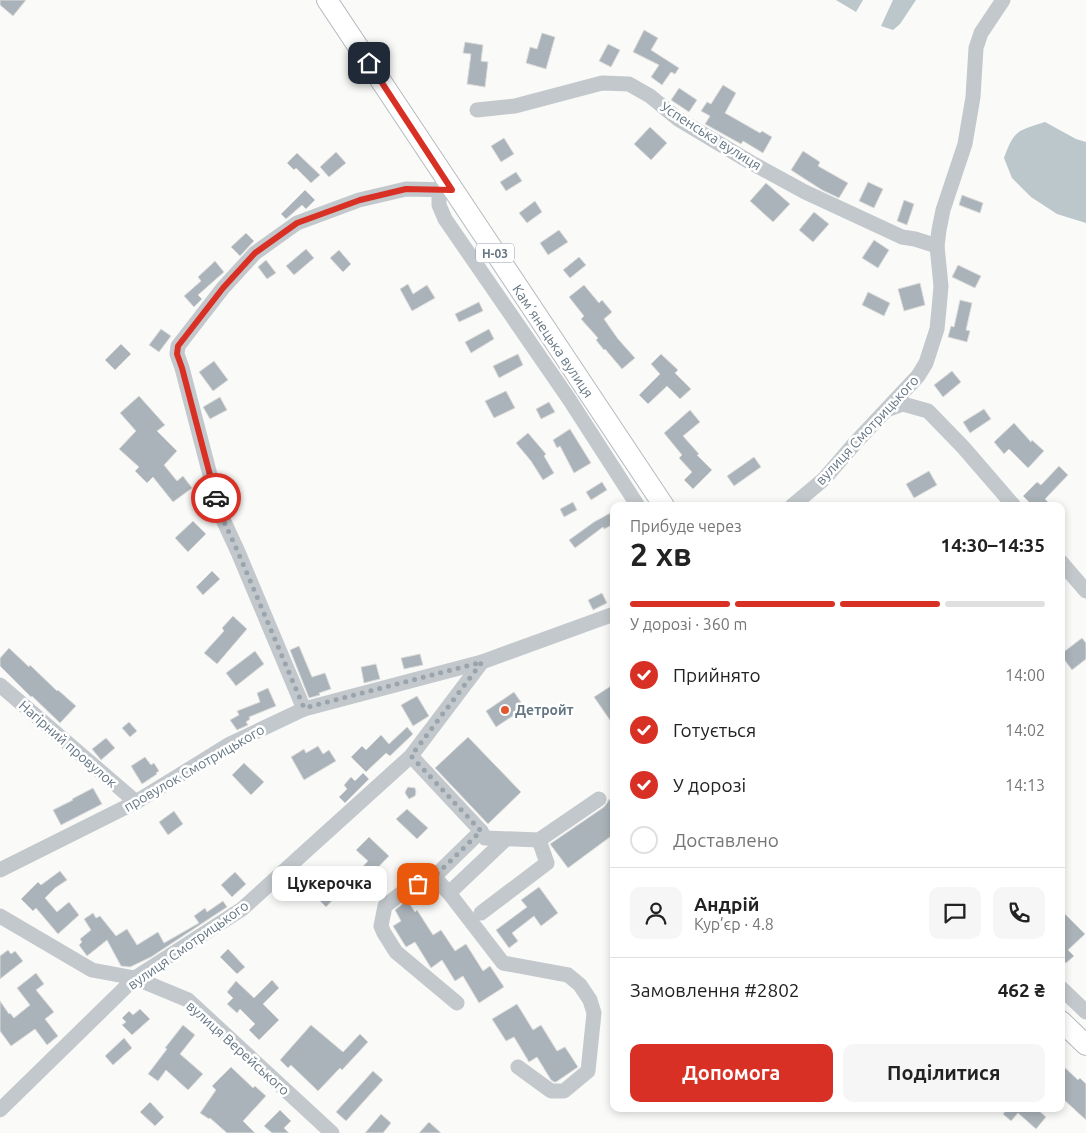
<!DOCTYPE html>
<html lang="uk">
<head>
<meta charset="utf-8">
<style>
	:root { --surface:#fff; --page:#f6f6f6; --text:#222; --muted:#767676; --line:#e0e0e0; --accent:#d93025 }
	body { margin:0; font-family:Ubuntu,sans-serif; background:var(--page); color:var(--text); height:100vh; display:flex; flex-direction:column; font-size:19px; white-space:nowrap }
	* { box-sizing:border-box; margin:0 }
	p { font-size:16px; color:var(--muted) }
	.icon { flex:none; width:28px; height:28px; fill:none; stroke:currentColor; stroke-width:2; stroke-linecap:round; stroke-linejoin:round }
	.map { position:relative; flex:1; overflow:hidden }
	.drawer { position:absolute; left:610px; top:502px; width:455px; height:610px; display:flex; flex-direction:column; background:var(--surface); border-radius:10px; box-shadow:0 2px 8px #0003 }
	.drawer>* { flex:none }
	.pin { position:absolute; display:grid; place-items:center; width:42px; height:42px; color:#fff; margin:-21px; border-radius:10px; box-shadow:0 2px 8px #0006 }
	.courier { position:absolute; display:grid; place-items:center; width:50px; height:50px; margin:-25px; border:4px solid #d93025; border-radius:50%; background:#fff; color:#222; box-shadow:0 1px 6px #0007 }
	.bubble { position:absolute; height:35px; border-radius:10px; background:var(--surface); box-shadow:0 2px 8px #0003; font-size:16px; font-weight:700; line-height:35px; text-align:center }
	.overview em { font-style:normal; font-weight:700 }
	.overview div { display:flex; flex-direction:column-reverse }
	.overview { display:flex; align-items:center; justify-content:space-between; height:85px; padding:0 20px }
	h1 { font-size:32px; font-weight:700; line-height:38px }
	.bar { display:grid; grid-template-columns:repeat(4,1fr); gap:8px 5px; align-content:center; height:60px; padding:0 20px }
	.bar i { height:6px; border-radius:4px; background:var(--line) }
	.bar .active { background:var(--accent) }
	.bar p { grid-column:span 4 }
	.line { display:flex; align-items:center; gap:12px; padding:0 20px; border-top:1px solid var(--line) }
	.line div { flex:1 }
	.round { display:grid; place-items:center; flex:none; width:52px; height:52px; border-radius:10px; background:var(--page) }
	ol { padding:0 20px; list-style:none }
	li { display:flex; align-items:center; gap:15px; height:55px }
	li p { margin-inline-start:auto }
	li .icon { padding:5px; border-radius:50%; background:var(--accent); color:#fff; stroke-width:4 }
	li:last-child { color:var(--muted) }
	li i { width:28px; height:28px; border:2px solid var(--line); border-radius:50% }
	.cta { display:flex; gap:10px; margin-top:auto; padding:10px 20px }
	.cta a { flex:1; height:58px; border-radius:10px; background:var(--accent); color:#fff; font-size:20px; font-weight:700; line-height:58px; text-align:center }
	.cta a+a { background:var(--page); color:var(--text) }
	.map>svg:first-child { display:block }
</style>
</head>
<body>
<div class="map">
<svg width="1086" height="1133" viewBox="0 0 1086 1133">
	<rect width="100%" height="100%" fill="#fafaf8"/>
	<g fill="#bbc7cb">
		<polygon points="836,0 863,0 856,12"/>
		<polygon points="893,0 916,0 900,24 893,30 881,26"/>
		<path d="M1045,122L1076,139L1086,142V223L1057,214L1031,197L1012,178L1004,158C1014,130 1017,131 1045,122Z"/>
	</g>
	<g fill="#aab3b9" stroke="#dcdcda">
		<polygon points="0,0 26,0 13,16 0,5"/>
		<polygon points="644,30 658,38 651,50 679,68 675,74 671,72 662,85 651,77 659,65 633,52"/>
		<polygon points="542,33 555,37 546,69 526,63 530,47 537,49"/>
		<polygon points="465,42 483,45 481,61 488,62 485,87 467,84 471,54 463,53"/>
		<polygon points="608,44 620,50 611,67 599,61"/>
		<polygon points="723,85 736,93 725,113 760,133 762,131 772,137 763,153 743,141 741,144 705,124 710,116 701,111 707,102 711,104"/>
		<polygon points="679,88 697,100 689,112 671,100"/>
		<polygon points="650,127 667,143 651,160 634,144"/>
		<polygon points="504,138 514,154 501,162 491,146"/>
		<polygon points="803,151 820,162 818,166 848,183 839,198 822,190 791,170"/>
		<polygon points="336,152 346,163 329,177 320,167"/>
		<polygon points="297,153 320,175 311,183 296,168 294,170 287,163"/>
		<polygon points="516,172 522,181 506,191 500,182"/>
		<polygon points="868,182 883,189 874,208 859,201"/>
		<polygon points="766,183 790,204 773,222 750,201"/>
		<polygon points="305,190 315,200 306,209 302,205 286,219 281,214"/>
		<polygon points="962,195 983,203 980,213 959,205"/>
		<polygon points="904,200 914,204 907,225 897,221"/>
		<polygon points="535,201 542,212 527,223 519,213"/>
		<polygon points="814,212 829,224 813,242 799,230"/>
		<polygon points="559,230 568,242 548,255 540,243"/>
		<polygon points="246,233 254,241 240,256 231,247"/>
		<polygon points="874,240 889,250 878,268 862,258"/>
		<polygon points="306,249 314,258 294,275 286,266"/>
		<polygon points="339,250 351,264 343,272 330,258"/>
		<polygon points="579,257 586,265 570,278 563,270"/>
		<polygon points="266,260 276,273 267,279 258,267"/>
		<polygon points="215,261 224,272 198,295 202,299 194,307 184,296 201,281 198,277"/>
		<polygon points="958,265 981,276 975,288 952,277"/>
		<polygon points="920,283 925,305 904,311 898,289"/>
		<polygon points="408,284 413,294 427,285 435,298 412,311 400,289"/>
		<polygon points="584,285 599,303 602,300 612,312 604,319 618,339 635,358 622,369 605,349 604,350 596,340 598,338 581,319 584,316 569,297"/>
		<polygon points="868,292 890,303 884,316 862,305"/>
		<polygon points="960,300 972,303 966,330 970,331 967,342 948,337 951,326 954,327"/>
		<polygon points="479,302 483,311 459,322 455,314"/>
		<polygon points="161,329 171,336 159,352 149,345"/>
		<polygon points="489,329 494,339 471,353 465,342"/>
		<polygon points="121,344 131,354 115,370 105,360"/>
		<polygon points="518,354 523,365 499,378 493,366"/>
		<polygon points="661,354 678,370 675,373 691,389 680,399 667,386 648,404 639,395 660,374 651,364"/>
		<polygon points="214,361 228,380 213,391 199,372"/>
		<polygon points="952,371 961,382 943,397 934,385"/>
		<polygon points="506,391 515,408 494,418 485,401"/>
		<polygon points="139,396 165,425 157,431 177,451 164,465 177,481 183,476 192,488 173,502 153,477 147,483 135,471 139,467 119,449 136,431 120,413"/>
		<polygon points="220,397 227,410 210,419 203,407"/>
		<polygon points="549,402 555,412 541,419 536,409"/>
		<polygon points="984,409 991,419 970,433 963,422"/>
		<polygon points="690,410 700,422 683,436 699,454 697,455 712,470 693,489 684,480 692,472 679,458 682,455 664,433"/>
		<polygon points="1014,423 1031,442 1032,440 1044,451 1028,468 1009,449 1004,454 994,442"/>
		<polygon points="570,429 591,463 574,473 560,446 557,448 553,440"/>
		<polygon points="528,433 546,454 544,456 554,473 543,480 531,461 516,443"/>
		<polygon points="754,457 761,467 734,486 727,476"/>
		<polygon points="1059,466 1068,475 1045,499 1052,506 1033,506 1023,496 1037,482 1041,485"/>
		<polygon points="929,471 937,485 914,498 906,484"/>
		<polygon points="602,482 607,490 591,500 586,492"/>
		<polygon points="573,502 577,510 564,517 560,509"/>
		<polygon points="614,511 614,524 604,529 603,527 575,548 569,540 594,522"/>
		<polygon points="193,521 206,534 188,552 175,538"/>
		<polygon points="212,571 220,579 203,595 196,587"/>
		<polygon points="602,593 607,603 593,610 588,600"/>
		<polygon points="233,616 247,629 217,664 204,653 224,631 222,628"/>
		<polygon points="1082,638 1086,643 1086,659 1072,670 1061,655 1061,654"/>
		<polygon points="299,646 312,677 325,673 331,689 319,693 320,695 309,698 290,650"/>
		<polygon points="9,648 29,667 30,665 57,691 58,690 76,706 60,723 32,696 31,697 0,666 0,658"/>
		<polygon points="255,651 264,664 236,686 226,673"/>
		<polygon points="420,654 423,665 404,669 401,658"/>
		<polygon points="376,664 380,679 364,683 361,667"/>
		<polygon points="614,684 614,726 594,697"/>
		<polygon points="268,688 276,706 249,717 250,719 246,722 248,725 237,730 230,720 239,715 237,711 260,702 257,693"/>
		<polygon points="514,692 525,708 496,727 486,711"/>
		<polygon points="417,696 429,716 413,726 401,705"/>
		<polygon points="129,722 137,731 130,737 122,728"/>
		<polygon points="407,727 413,734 390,756 386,753 366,772 351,757 362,746 366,750 381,735 389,744"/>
		<polygon points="468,737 521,792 488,824 435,768"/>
		<polygon points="106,738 115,748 101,760 92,749"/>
		<polygon points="318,746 323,754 329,750 336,761 304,780 291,757 304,749 306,753"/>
		<polygon points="145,757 151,765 154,763 159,771 156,773 157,774 142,784 131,766"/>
		<polygon points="244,763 264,782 251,795 232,775"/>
		<polygon points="363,773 369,779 345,803 339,797 347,789 344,785 351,777 355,781"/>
		<polygon points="408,787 415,788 416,792 415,796 409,799 405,793 406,790"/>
		<polygon points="93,788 102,804 61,825 53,810 73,800 72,799"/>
		<polygon points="609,799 614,806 614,834 568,868 550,844 604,807 607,803"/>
		<polygon points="407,809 428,828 417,839 396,819"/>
		<polygon points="174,811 183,824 168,835 159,822"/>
		<polygon points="369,837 389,856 363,883 355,875 368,861 356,850"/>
		<polygon points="60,871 67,880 55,888 45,898 57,912 69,902 79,915 58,934 36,908 33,911 21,899 38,882 41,885"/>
		<polygon points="235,872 246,884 232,897 221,885"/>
		<polygon points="321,872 340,892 326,907 317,898 321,894 310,883"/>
		<polygon points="539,887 558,913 541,926 534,916 512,933 518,941 509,948 496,930 527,907 521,900"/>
		<polygon points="407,900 415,912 417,910 433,935 441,930 455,951 466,944 483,971 490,966 504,987 479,1003 463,976 455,981 442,960 431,968 415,942 406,947 393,926 401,921 395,910"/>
		<polygon points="223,901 227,907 151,957 130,967 121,966 107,940 87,956 79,945 82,942 80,939 91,930 84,919 93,913 96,918 100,916 116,936 127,929 137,945 158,932 164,943 199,923 194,916 205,908 207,912"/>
		<polygon points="1061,910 1085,934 1068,950 1074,956 1066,963 1061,958"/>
		<polygon points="228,949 245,967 237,974 220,957"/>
		<polygon points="8,950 11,954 15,951 23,961 0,979 0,956"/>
		<polygon points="36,973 44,984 36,990 54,1012 45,1019 58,1036 47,1045 35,1029 11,1046 0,1031 0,1001 9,1014 10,1013 14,1018 30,1005 17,988"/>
		<polygon points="272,980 279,988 263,1004 279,1020 259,1040 249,1030 255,1024 240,1009 237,1013 227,1004 233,998 227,992 236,981 254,998"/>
		<polygon points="517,1004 533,1030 541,1025 557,1051 565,1047 578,1067 556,1082 554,1082 551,1080 537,1057 529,1062 514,1037 506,1041 492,1019"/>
		<polygon points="140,1009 150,1019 132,1035 122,1025 126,1022 122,1018 129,1011 133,1015"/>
		<polygon points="183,1025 195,1035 180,1054 203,1074 188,1090 166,1070 158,1081 148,1074 167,1049 165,1048"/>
		<polygon points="311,1025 343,1052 360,1034 368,1042 342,1070 340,1068 318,1091 291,1065 288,1068 280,1060"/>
		<polygon points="124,1038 132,1048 113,1065 105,1056"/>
		<polygon points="1061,1064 1078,1080 1080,1078 1086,1084 1086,1120 1061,1097"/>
		<polygon points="231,1067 253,1088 255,1086 266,1096 243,1121 255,1133 227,1133 210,1118 209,1119 200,1113 216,1090 212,1086"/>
		<polygon points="373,1071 383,1080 346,1121 336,1112"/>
		<polygon points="150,1102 164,1117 155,1126 140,1112"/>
		<polygon points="1007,1109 1037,1109 1046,1117 1036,1129 1018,1113 1011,1121 1003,1114"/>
		<polygon points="280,1110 291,1121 284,1128 289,1133 272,1133 264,1126"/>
		<polygon points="381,1114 391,1123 383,1133 365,1133"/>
		<polygon points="429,1122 441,1133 419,1133"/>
	</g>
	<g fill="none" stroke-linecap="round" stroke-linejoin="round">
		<defs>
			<g id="major">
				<polyline points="327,0 664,506"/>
				<polyline points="1061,1021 1086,1045"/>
			</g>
		</defs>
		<use href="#major" stroke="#b5babe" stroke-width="22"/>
		<g stroke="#c3c8cc" stroke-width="15">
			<polyline points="477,110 515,106 602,83 629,84 650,96 678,119 750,162 805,192 902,237 915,239 937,246"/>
			<polyline points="439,189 439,205 445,219 569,399 638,506"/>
			<polyline points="889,409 903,404 928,411 963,447 1014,506"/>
			<polyline points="792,506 824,479 856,442 918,376 926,363 937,329 939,309 941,286 937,246 939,230 943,210 965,144 973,97 976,48 981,33 1003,0"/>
			<polyline points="1061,562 1086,591"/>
			<polyline points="0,685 136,802"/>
			<polyline points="304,709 238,552 220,513 182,368 177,354 178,346 223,288 255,253 297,223 359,200 406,189 452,190"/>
			<polyline points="411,756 481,831 434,877 403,892 385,906 381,926 384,933 396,952 457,1003"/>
			<polyline points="481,831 485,838 539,840 599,799"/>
			<polyline points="0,870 136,802 230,744 304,709 482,662"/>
			<polyline points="434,877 449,893 503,963 568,975 580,985 590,1000 594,1013 588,1071 564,1091 551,1091 518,1067"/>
			<polyline points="449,893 505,840"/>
			<polyline points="481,913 547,863 539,840"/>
			<polyline points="0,916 92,970 135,978 188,1000 332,1133"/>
			<polyline points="1061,988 1086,1012"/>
			<polyline points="0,1110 135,978 242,909 411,756 482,662 614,614"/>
		</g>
		<use href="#major" stroke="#fff" stroke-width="20"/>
	</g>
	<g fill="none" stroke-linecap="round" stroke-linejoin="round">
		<polyline stroke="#99a4ac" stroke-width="5" stroke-dasharray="0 9" points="216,498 220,513 238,552 304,708 482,662 411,756 481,831 434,877 418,884"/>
		<polyline stroke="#d93025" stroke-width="6" points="216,498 182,368 177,354 178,346 223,288 255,253 297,223 360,200 406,189 452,190 369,63"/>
	</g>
	<circle fill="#e4572e" stroke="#fff" stroke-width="2" cx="505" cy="710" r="5"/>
	<g text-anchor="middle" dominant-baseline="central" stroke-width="5" stroke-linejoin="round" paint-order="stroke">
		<rect fill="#fff" stroke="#939fa8" stroke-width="1" x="476" y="243.5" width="38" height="19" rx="4"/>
		<g font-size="12" font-weight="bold" fill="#657683">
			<text x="495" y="253">Н-03</text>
		</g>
		<g font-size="14" fill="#657683" stroke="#fff">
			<text transform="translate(711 136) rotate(32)">Успенська вулиця</text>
			<text transform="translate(553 341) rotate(56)">Камʼянецька вулиця</text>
			<text transform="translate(867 430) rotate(-47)">вулиця Смотрицького</text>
			<text transform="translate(68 744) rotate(41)">Нагірний провулок</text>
			<text transform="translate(194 768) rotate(-30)">провулок Смотрицького</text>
			<text transform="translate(188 945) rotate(-35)">вулиця Смотрицького</text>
			<text transform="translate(238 1048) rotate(42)">вулиця Верейського</text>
		</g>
		<g font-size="14" font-weight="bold" fill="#657683" stroke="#fff" text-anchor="start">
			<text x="515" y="710">Детройт</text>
		</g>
	</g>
</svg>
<div class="pin" style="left:418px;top:884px;background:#ea580c"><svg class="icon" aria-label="bag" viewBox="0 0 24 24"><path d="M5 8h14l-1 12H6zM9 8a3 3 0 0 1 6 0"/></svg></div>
<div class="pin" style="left:369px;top:63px;background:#1f2937"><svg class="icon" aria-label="home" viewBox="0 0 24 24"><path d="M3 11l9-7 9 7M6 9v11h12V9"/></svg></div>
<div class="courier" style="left:216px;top:498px"><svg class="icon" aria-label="car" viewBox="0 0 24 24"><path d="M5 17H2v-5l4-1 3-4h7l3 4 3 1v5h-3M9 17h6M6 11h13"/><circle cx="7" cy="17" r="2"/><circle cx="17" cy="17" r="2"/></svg></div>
<div class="bubble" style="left:272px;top:866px;width:115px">Цукерочка</div>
<section class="drawer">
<div class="overview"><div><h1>2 хв</h1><p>Прибуде через</p></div><em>14:30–14:35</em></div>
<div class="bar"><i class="active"></i><i class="active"></i><i class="active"></i><i></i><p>У дорозі · 360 m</p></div>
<ol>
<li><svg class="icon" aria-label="check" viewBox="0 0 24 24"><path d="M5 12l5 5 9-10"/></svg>Прийнято<p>14:00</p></li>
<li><svg class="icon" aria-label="check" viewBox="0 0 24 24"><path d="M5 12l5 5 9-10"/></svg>Готується<p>14:02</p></li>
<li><svg class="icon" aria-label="check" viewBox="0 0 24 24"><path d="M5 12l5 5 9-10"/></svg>У дорозі<p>14:13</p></li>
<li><i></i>Доставлено</li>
</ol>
<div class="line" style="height:90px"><a class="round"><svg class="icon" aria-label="person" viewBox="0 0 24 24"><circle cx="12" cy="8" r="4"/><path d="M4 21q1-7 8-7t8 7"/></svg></a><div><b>Андрій</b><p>Кур’єр · 4.8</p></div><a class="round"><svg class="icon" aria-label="chat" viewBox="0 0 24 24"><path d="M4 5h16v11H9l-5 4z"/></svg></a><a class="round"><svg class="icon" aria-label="phone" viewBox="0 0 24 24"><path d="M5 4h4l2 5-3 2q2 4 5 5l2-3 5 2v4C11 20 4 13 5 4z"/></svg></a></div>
<div class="line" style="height:65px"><div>Замовлення #2802</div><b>462 ₴</b></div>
<div class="cta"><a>Допомога</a><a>Поділитися</a></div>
</section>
</div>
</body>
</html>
